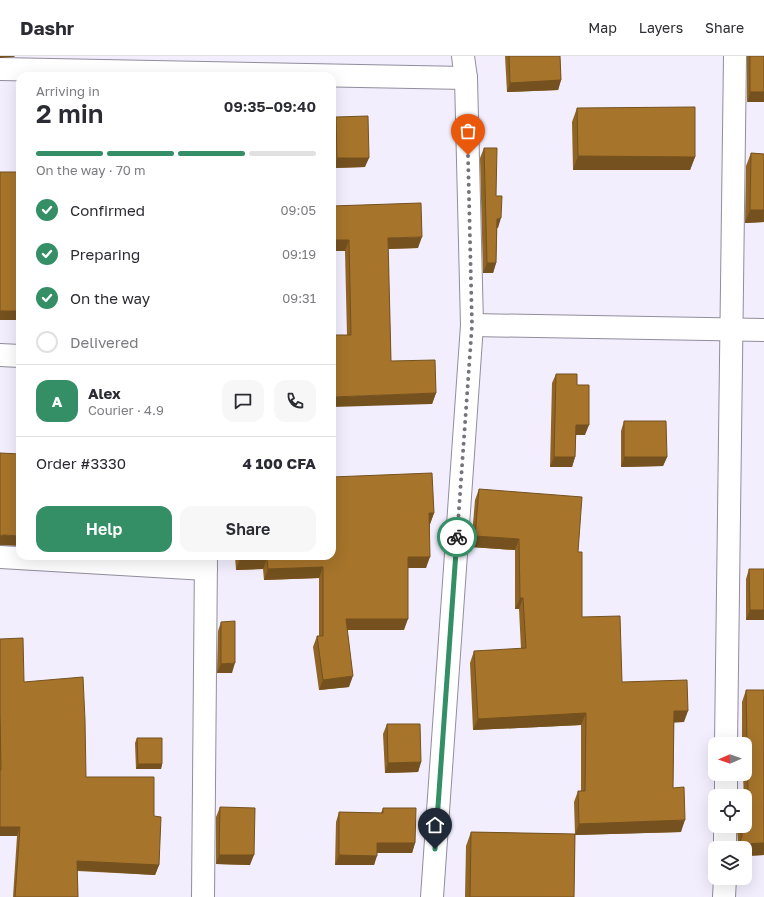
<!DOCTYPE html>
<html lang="en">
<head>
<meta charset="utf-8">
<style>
	:root { --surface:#fff; --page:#f7f7f7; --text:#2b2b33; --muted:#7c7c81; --line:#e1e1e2; --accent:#348f66 }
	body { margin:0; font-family:"Golos Text",sans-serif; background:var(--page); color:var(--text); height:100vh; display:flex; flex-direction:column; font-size:15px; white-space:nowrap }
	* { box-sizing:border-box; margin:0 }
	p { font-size:13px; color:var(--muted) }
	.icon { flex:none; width:22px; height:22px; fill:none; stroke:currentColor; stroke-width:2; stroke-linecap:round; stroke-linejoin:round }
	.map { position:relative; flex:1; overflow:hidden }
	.side { position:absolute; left:16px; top:16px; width:320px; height:488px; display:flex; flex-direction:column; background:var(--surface); border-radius:12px; box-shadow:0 4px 16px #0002 }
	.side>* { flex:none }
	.needle { width:26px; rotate:268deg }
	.controls { position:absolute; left:708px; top:681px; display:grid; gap:8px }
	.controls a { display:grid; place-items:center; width:44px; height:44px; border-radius:8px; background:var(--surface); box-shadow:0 4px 16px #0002; font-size:20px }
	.pin { position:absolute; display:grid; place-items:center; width:34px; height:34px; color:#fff; margin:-41px -17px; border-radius:50% 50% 50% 0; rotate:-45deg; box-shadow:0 0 4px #0007 }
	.pin .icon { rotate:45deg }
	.courier { position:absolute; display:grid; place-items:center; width:40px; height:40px; margin:-20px; border:3px solid #348f66; border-radius:50%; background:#fff; color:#222; box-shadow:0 1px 5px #0007 }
	.headline em { font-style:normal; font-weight:600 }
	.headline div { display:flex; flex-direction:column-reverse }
	.headline { display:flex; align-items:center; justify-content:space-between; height:68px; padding:0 20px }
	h1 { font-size:26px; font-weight:600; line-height:30px }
	.bar { display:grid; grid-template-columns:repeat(4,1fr); gap:6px 4px; align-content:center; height:48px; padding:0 20px }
	.bar i { height:5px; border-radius:3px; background:var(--line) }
	.bar .active { background:var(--accent) }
	.bar p { grid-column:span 4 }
	.line { display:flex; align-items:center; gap:10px; padding:0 20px; border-top:1px solid var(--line) }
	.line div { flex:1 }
	.round { display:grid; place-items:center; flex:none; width:42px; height:42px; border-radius:12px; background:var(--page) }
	ol { padding:0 20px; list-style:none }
	li { display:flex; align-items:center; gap:12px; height:44px }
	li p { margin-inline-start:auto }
	li .icon { padding:4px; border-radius:50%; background:var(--accent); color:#fff; stroke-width:4 }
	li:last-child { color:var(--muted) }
	li i { width:22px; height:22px; border:2px solid var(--line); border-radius:50% }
	.cta { display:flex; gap:8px; margin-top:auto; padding:8px 20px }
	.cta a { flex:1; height:46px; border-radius:12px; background:var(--accent); color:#fff; font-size:16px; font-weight:600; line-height:46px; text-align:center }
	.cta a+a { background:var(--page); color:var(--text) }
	header { display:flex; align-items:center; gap:24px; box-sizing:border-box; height:56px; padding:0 20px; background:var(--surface); border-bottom:1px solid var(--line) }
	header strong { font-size:19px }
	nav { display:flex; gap:22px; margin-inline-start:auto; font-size:14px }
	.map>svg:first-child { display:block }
</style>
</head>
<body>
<header>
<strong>Dashr</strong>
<nav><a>Map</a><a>Layers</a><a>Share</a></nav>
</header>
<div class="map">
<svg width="764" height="841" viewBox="0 0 764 841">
	<rect width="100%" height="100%" fill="#f2eefd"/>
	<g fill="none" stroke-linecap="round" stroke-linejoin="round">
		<defs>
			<g id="street">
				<polyline points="0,13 466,22"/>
				<polyline points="472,269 764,274"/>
				<polyline points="0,299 20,300"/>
				<polyline points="0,501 206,513"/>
				<polyline points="726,688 735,0"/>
				<polyline points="726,740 726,718"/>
				<polyline points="725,792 725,770"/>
				<polyline points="203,841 206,500"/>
				<polyline points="432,841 472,269 466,22 463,0"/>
				<polyline points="724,841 725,822"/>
			</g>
		</defs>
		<use href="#street" stroke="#918d9c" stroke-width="24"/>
		<use href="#street" stroke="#fff" stroke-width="22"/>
	</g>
	<g fill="#8f6425">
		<polygon points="505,0 560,0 561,24 558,34 507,36"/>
		<polygon points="747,0 764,0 747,46"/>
		<polygon points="577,52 695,101 690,114 573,114 572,66"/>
		<polygon points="336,61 365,111 333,112 332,71"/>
		<polygon points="484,92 496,140 498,172 497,172 496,207 493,217 483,217 480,102"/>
		<polygon points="751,97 764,98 764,166 745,167 746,110"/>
		<polygon points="332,150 418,192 388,193 391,305 436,337 432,348 347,279 345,195 332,195"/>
		<polygon points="556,318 577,329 585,379 576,379 575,401 572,411 550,411 552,327"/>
		<polygon points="624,365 667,401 663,410 621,411 621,375"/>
		<polygon points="479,433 578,496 582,561 622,626 684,666 674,666 673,732 681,776 575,779 574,841 465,841 466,790 471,776 575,778 574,746 578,735 581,735 581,669 473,674 470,607 474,595 521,593 519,553 515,553 515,494 471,491 475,444"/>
		<polygon points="434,457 430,468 426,512 408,512 404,574 347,574 349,631 319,634 313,591 317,580 319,580 319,522 264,524 263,513 236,514 235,500 332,500"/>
		<polygon points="749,513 764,513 764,564 746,564 746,523"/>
		<polygon points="221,566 232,617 217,617 218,575"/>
		<polygon points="0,583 24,626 86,721 154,760 159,809 155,819 77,815 78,841 13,841 17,780 0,780"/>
		<polygon points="746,634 764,634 764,799 745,800 745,792 738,791 737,770 745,770 743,718 745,718 745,688 742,688 742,646"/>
		<polygon points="387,668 421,706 418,716 385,717 383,678"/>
		<polygon points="137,682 162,708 161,713 136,713 135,687"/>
		<polygon points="220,751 250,809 216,808 216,761"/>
		<polygon points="383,752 415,787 412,797 377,797 374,809 335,809 336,766 339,756 381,757"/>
	</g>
	<g fill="#74511e">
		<polygon points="0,0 15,0 14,1 0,2"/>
		<polygon points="561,24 558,34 507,36 510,27"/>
		<polygon points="750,36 764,36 764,46 747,46"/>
		<polygon points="578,100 695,101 690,114 573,114"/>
		<polygon points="337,102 369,102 365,111 333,112"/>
		<polygon points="750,154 764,154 764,166 745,167"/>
		<polygon points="501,162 498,172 493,172 497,163"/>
		<polygon points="422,181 418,192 384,193 388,182"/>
		<polygon points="332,184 349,184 345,195 332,195"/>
		<polygon points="487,207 496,207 493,217 483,217"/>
		<rect x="0" y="255" width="20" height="9"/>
		<polygon points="436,337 432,348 332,351 332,341"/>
		<polygon points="576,369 589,369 585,379 572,379"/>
		<polygon points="554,401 575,401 572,411 550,411"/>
		<polygon points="624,401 667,401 663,410 621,411"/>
		<polygon points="429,457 434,457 430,468 425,468"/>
		<polygon points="4,479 20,480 20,490 0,489 0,480"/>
		<polygon points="475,480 519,483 515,494 471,491"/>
		<polygon points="408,501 430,501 426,512 404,512"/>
		<polygon points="267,502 263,513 236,514 240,503"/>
		<polygon points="323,511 319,522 264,524 268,513"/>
		<polygon points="520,542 523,542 519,553 515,553"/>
		<polygon points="750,554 764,554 764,564 746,564"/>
		<polygon points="346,563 408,563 404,574 342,574"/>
		<polygon points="235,607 232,617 217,617 221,608"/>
		<polygon points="353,620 349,631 319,634 323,624"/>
		<polygon points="674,655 688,655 684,666 669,667"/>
		<polygon points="586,657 581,669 473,674 478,663"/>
		<polygon points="421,706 418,716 385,717 388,707"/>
		<polygon points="138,708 162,708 161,713 136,713"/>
		<polygon points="685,764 681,776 575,779 579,768"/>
		<polygon points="0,771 20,771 17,780 0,780"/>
		<polygon points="377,787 415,787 412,797 374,797"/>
		<polygon points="764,787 764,799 745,800 745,792 737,792 739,788"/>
		<polygon points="219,799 254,799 250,809 216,808"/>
		<polygon points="339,799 377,800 374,809 335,809"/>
		<polygon points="77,805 159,809 155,819 74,814"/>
	</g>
	<g fill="#a6742b" stroke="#74511e">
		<polygon points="509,0 560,0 561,24 510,27"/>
		<rect x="750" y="0" width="14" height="36"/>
		<polygon points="695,51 695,101 578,100 577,52"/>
		<polygon points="368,60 369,102 337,102 336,61"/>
		<polygon points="484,92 497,92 496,140 502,140 501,162 497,163 496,207 487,207"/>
		<polygon points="751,97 764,98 764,154 750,154"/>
		<rect x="0" y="116" width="20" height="139"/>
		<polygon points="421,147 422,181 388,182 391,305 435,304 436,337 332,341 332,279 351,279 349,184 332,184 332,150"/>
		<polygon points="556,318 577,318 577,329 589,329 589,369 576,369 575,401 554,401"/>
		<polygon points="624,365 666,365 667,401 624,401"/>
		<polygon points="0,397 20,398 20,480 4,479 0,480"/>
		<polygon points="432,417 434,457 429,457 430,501 408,501 408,563 346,563 353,620 323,624 317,580 323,580 323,511 268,513 267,502 240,503 240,500 332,500 332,421"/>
		<polygon points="479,433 582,441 578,496 582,496 582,561 620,560 622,626 687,624 688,655 674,655 673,732 684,731 685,764 579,768 578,735 585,735 586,657 478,663 474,595 526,592 523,542 520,542 519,483 475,480"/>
		<polygon points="749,513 764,513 764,554 750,554"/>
		<polygon points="235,565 235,607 221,608 221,566"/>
		<polygon points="23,582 24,626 83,621 85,664 86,721 154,721 154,760 161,761 159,809 77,805 78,841 15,841 20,771 0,771 0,714 1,714 0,657 0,583"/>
		<polygon points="746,634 764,634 764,787 739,788 742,780 742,770 745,770 745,740 732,740 739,737 748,737"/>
		<polygon points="387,668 420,668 421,706 388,707"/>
		<polygon points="137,682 162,682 162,708 138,708"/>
		<polygon points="220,751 255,752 254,799 219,799"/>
		<polygon points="383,752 416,752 415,787 377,787 377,800 339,799 339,756 383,757"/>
		<polygon points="471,776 575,778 574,841 470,841"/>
	</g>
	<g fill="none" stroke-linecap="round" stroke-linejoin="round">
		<polyline stroke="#76737c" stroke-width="4" stroke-dasharray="0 7.2" points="457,481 472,269 468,99"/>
		<polyline stroke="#348f66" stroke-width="5" points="435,793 457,481"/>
	</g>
</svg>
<div class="controls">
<a><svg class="needle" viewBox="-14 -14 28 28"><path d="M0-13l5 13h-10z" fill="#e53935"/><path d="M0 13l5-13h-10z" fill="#7c7c81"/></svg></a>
<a><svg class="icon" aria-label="locate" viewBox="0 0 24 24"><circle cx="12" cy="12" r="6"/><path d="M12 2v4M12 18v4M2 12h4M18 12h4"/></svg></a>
<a><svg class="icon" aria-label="layers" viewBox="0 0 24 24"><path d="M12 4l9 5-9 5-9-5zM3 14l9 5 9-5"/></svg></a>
</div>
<div class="pin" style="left:468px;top:99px;background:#ea580c"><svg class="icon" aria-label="bag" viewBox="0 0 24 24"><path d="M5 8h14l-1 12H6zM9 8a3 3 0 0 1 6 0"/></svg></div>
<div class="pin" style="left:435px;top:793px;background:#1f2937"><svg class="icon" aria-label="home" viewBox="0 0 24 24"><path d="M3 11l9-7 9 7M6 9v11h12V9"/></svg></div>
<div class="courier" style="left:457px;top:481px"><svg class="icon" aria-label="bike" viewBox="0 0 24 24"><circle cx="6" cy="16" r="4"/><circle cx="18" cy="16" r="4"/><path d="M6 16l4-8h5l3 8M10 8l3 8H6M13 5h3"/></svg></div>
<section class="side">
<div class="headline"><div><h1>2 min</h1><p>Arriving in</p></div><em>09:35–09:40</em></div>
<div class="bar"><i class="active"></i><i class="active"></i><i class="active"></i><i></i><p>On the way · 70 m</p></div>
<ol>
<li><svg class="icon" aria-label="check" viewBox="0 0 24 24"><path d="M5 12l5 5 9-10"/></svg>Confirmed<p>09:05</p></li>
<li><svg class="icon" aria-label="check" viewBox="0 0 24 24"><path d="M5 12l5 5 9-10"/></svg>Preparing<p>09:19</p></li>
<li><svg class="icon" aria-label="check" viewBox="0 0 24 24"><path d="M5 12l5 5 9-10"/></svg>On the way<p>09:31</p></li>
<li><i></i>Delivered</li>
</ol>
<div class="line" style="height:72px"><b class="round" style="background:var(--accent);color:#fff">A</b><div><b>Alex</b><p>Courier · 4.9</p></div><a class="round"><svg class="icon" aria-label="chat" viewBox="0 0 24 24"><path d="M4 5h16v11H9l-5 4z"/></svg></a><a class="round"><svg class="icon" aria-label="phone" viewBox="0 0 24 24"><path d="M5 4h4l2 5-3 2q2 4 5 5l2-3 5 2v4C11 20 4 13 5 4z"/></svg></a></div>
<div class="line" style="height:52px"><div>Order #3330</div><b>4 100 CFA</b></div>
<div class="cta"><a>Help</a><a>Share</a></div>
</section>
</div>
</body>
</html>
